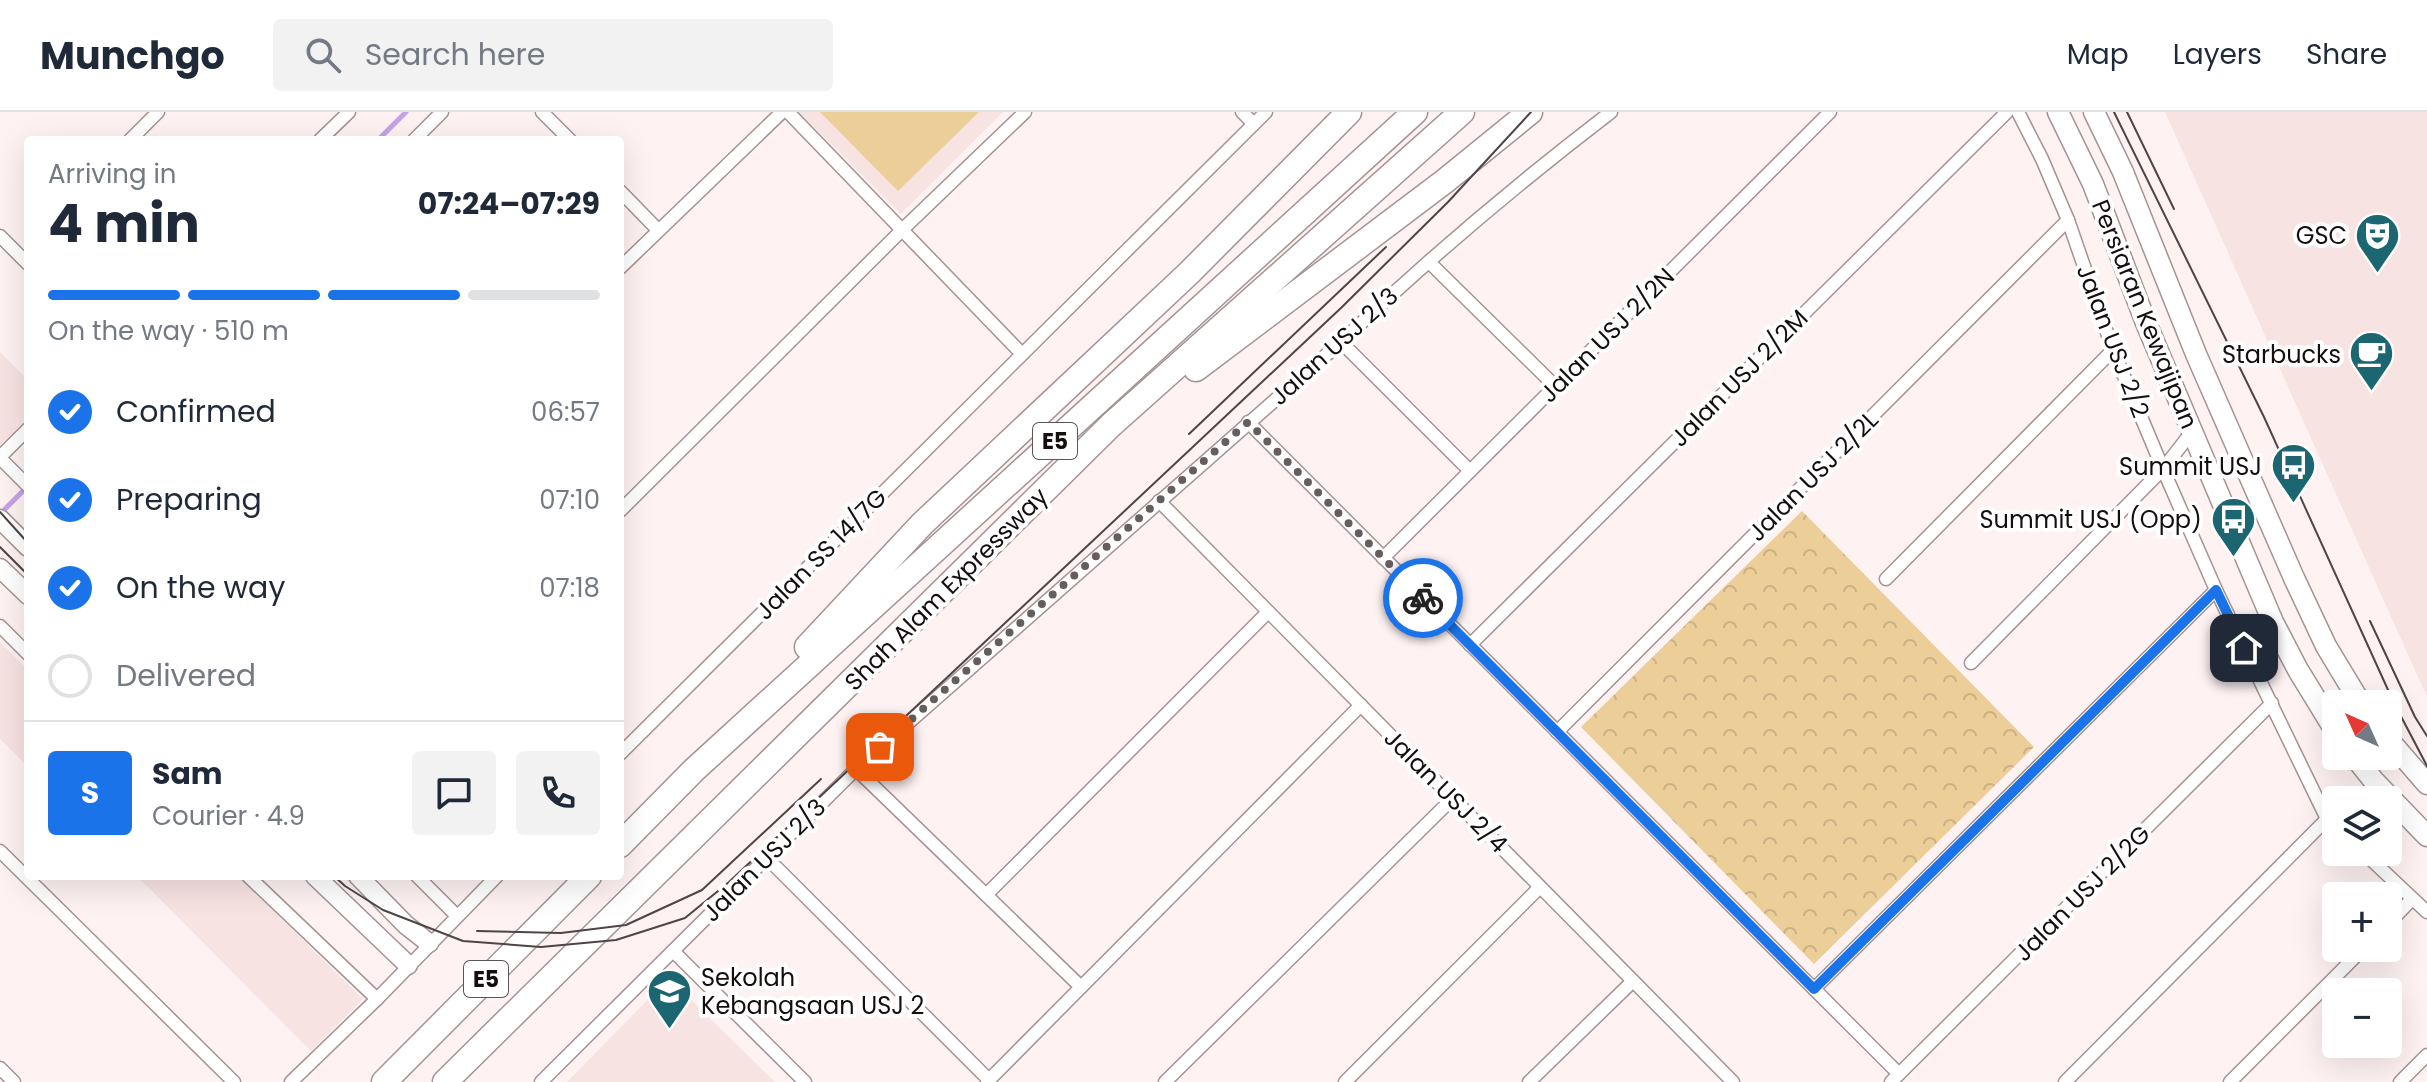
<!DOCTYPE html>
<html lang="en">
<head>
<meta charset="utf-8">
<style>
	:root { --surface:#fff; --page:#f2f2f3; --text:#1f2937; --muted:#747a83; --line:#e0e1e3; --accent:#1a73e8 }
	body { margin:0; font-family:Poppins,sans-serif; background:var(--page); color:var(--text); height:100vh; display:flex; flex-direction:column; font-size:30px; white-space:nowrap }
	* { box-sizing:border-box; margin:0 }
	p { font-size:26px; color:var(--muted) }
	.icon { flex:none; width:44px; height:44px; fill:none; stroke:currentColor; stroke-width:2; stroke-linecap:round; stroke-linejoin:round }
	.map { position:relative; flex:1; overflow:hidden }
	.side { position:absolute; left:24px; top:24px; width:600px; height:744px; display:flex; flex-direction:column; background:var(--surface); border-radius:8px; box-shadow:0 8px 32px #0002 }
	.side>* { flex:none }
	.needle { width:52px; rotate:315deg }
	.tools { position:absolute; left:2322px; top:578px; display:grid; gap:16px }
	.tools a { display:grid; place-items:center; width:80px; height:80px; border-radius:8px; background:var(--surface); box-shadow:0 8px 32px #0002; font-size:40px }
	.pin { position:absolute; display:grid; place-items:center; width:68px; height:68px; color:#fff; margin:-34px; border-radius:16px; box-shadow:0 4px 12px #0006 }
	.courier { position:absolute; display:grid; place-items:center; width:80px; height:80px; margin:-40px; border:6px solid #1a73e8; border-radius:50%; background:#fff; color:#222; box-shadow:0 2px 10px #0007 }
	.overview em { font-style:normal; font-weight:700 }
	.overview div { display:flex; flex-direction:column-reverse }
	.overview { display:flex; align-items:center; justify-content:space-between; height:136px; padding:0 24px }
	h1 { font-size:52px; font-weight:700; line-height:60px }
	.bar { display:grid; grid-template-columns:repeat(4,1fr); gap:12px 8px; align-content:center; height:96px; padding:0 24px }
	.bar i { height:10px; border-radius:6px; background:var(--line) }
	.bar .selected { background:var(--accent) }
	.bar p { grid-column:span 4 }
	.line { display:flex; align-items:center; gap:20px; padding:0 24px; border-top:2px solid var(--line) }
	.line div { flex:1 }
	.round { display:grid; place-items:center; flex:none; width:84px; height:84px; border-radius:8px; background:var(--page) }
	ol { padding:0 24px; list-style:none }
	li { display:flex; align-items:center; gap:24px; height:88px }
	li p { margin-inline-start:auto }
	li .icon { padding:8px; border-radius:50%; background:var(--accent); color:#fff; stroke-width:4 }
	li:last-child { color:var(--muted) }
	li i { width:44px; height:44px; border:4px solid var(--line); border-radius:50% }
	header { display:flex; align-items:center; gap:48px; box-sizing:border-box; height:112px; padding:0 40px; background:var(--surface); border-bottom:2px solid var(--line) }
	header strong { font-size:38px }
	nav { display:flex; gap:44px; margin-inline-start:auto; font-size:28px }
	.search { width:560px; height:72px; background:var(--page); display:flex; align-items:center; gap:20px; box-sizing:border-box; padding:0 28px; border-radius:8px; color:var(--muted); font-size:30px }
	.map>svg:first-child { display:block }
</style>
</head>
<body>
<header>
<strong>Munchgo</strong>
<div class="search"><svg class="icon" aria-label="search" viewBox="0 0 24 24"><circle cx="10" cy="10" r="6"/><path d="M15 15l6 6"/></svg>Search here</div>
<nav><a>Map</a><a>Layers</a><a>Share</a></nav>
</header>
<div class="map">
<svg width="2427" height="970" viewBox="0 0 2427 970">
	<defs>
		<pattern id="park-crowns" width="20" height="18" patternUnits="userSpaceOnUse" patternTransform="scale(2)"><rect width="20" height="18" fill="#ecce99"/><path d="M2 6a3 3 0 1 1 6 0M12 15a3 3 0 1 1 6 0" fill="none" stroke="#cab083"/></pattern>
	</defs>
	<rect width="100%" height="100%" fill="#fef2f3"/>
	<g fill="#f8e3e3">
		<polygon points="799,0 1003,0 901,102"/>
		<polygon points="2165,0 2427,0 2427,584 2422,574"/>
		<polygon points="0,240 28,268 28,309 0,337"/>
		<polygon points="0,530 28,558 28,655 0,627"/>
		<polygon points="137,764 238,764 363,887 311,939"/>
		<polygon points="669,866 775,970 567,970"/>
	</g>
	<polygon fill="url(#park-crowns)" points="1802,399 2034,635 1814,852 1581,615"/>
	<polygon fill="#ecce99" points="820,0 979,0 898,79"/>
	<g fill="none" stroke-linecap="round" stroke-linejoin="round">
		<g stroke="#c7a2e4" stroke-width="5">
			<polyline points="378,28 406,0"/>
			<polyline points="1,401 28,374"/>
		</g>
		<defs>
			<g id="minor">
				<polyline points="542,0 570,28"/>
				<polyline points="788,0 1022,242"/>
				<polyline points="1242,0 1254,12"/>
				<polyline points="2018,0 2042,47 2068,108 2113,238 2163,357 2216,478 2327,707 2336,715"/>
				<polyline points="130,28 158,0"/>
				<polyline points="320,28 349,0"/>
				<polyline points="414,28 442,0"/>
				<polyline points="620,79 658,118"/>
				<polyline points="0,124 28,152"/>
				<polyline points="1429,150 1555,274"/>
				<polyline points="620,156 782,0"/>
				<polyline points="1341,230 1470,359"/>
				<polyline points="1248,310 1899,962"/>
				<polyline points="0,345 28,317"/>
				<polyline points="0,346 28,374"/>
				<polyline points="1159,389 1733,970"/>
				<polyline points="620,399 903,117 1025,0"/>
				<polyline points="1383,446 1830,0"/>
				<polyline points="1886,467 2113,238"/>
				<polyline points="0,514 28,542"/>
				<polyline points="1470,533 2007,0"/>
				<polyline points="1971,551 2163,357 2191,321"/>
				<polyline points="1557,620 2068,108"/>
				<polyline points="620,642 1266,0"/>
				<polyline points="856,657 1081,875"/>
				<polyline points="0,739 234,970"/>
				<polyline points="2363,740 2427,800"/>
				<polyline points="767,746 989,968"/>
				<polyline points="248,764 377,887"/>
				<polyline points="417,764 457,804"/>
				<polyline points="986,783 1268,500"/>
				<polyline points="2388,812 2412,787"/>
				<polyline points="673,839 805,970"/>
				<polyline points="1814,877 2216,478"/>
				<polyline points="0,956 14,970"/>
				<polyline points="291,970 377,887 497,764"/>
				<path d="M541,970L856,657L1341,230C1426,149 1517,72 1611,0"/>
				<polyline points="987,970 1361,593"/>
				<polyline points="1165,970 1453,686"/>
				<polyline points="1345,970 1540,775"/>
				<polyline points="1529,970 1633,869"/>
				<polyline points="1891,970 2272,591"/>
				<polyline points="2065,970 2327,707"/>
				<polyline points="2230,970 2364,836"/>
				<polyline points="2400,970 2427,943"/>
			</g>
			<g id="secondary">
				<polyline points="0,407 28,435"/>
				<polyline points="0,456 28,483"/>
				<polyline points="315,764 408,853"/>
				<polyline points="358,764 406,813 429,831"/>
			</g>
			<g id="primary">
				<polyline points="2058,0 2093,72 2146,211 2273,510 2298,558 2336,620"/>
				<polyline points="2094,0 2123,60 2196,242 2294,466 2326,534 2361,592"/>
				<polyline points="2388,627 2427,672"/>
				<polyline points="2354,644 2374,669 2427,724"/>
			</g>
			<g id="motorway">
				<polyline points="1196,257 1445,69 1530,0"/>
				<polyline points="807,535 922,412 1189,161 1349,0"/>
				<polyline points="620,733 694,658 1415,0"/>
				<polyline points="384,970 589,764"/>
				<polyline points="445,970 1111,313 1462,0"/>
			</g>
		</defs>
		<use href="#minor" stroke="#a59393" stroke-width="15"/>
		<use href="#secondary" stroke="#a59393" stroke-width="21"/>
		<use href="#primary" stroke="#a59393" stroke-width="23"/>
		<use href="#motorway" stroke="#a59393" stroke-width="27"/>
		<use href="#minor" stroke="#fff" stroke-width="12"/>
		<use href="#secondary" stroke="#fff" stroke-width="18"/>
		<use href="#primary" stroke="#fff" stroke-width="20"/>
		<use href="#motorway" stroke="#fff" stroke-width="24"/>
		<g stroke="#4d4546" stroke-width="2">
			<polyline points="2114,0 2264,305 2394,591 2427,654"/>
			<polyline points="2127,0 2174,97"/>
			<polyline points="1189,322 1386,135"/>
			<polyline points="0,400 28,431"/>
			<polyline points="0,435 28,463"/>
			<polyline points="2370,509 2415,605 2427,624"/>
			<polyline points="334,764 345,774 383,798 463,829 541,835 616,828 685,806 729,770 1341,196 1448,90 1531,0"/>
			<polyline points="477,819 561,821 626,813 702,778 821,667"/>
		</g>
	</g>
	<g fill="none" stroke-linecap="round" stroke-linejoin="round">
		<polyline stroke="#665e5e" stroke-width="8" stroke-dasharray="0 14.4" points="880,635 1248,310 1423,486"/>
		<polyline stroke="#1a73e8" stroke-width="10" points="1423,486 1814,877 2216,478 2244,536"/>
	</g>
	<defs>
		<symbol id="theatre-pin" viewBox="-11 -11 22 30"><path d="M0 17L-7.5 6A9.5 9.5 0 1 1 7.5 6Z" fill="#1c6672" stroke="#fff"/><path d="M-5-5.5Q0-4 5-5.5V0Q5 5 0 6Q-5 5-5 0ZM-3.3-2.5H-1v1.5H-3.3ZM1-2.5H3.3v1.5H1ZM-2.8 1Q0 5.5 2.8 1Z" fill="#fff"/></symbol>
		<symbol id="cafe-pin" viewBox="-11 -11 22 30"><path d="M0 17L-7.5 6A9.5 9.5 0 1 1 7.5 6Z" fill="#1c6672" stroke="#fff"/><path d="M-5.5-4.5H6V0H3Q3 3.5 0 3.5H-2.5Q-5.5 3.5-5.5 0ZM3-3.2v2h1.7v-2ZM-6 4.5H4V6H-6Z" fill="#fff"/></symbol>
		<symbol id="bus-pin" viewBox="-11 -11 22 30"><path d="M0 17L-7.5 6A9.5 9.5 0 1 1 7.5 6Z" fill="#1c6672" stroke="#fff"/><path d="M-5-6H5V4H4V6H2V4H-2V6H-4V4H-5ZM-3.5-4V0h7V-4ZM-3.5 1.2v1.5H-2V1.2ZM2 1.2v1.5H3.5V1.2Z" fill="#fff"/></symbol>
		<symbol id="school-pin" viewBox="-11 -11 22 30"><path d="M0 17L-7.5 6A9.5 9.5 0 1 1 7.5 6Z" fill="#1c6672" stroke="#fff"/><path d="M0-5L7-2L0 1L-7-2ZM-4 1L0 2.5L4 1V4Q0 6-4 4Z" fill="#fff"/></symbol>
	</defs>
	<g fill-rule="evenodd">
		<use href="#theatre-pin" x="2352" y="98" width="51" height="69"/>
		<use href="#cafe-pin" x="2346" y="216" width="51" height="69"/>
		<use href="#bus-pin" x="2268" y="328" width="51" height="69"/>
		<use href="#bus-pin" x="2208" y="382" width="51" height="69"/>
		<use href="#school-pin" x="644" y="854" width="51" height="69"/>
	</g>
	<g text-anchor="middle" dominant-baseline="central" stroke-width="8" stroke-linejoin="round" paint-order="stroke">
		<g fill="#fff" stroke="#5a5656" stroke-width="2">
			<rect x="1033" y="311" width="44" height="36" rx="6"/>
			<rect x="464" y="849" width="44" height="36" rx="6"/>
		</g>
		<g font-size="22" font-weight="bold" fill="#140e0e">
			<text x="1055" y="329">E5</text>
			<text x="486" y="867">E5</text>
		</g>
		<g font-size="24" fill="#140e0e" stroke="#fff" text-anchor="end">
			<text x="2347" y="123">GSC</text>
			<text x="2341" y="242">Starbucks</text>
			<text x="2262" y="354">Summit USJ</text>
			<text x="2202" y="407">Summit USJ (Opp)</text>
			<text x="701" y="865" text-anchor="start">Sekolah<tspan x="701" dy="28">Kebangsaan USJ 2</tspan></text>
		</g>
		<g font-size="24" fill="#140e0e" stroke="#fff">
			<text transform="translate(2145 202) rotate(68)">Persiaran Kewajipan</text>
			<text transform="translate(1607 223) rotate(-45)">Jalan USJ 2/2N</text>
			<text transform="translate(2113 229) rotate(69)">Jalan USJ 2/2</text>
			<text transform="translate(1334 234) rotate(-42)">Jalan USJ 2/3</text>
			<text transform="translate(1739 266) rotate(-45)">Jalan USJ 2/2M</text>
			<text transform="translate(1813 364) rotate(-45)">Jalan USJ 2/2L</text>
			<text transform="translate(821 442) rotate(-45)">Jalan SS 14/7G</text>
			<text transform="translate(946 477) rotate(-45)">Shah Alam Expressway</text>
			<text transform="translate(1446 679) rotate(45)">Jalan USJ 2/4</text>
			<text transform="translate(764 748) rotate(-45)">Jalan USJ 2/3</text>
			<text transform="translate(2082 781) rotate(-45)">Jalan USJ 2/2G</text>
		</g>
	</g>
</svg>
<div class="tools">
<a><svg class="needle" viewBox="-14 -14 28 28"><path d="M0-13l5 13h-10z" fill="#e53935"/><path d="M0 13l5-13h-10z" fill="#747a83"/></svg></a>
<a><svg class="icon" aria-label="layers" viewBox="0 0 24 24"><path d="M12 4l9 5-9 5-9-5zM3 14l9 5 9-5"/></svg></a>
<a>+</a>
<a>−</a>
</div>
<div class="pin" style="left:880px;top:635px;background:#ea580c"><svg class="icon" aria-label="bag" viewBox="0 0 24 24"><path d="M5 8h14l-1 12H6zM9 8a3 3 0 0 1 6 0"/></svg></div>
<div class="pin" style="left:2244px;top:536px;background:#1f2937"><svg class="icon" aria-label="home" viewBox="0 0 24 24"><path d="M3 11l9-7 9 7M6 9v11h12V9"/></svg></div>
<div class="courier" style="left:1423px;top:486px"><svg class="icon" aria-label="bike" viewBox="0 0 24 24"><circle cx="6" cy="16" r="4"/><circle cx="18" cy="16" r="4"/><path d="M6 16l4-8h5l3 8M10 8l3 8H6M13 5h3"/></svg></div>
<section class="side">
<div class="overview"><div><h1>4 min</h1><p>Arriving in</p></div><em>07:24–07:29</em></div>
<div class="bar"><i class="selected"></i><i class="selected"></i><i class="selected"></i><i></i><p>On the way · 510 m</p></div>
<ol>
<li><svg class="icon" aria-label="check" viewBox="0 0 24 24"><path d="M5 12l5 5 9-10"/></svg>Confirmed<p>06:57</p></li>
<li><svg class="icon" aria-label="check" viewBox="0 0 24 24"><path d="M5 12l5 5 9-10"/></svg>Preparing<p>07:10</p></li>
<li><svg class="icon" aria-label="check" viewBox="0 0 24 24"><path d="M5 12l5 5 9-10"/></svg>On the way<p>07:18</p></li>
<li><i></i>Delivered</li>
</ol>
<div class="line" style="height:144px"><b class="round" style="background:var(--accent);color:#fff">S</b><div><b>Sam</b><p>Courier · 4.9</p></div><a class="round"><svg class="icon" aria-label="chat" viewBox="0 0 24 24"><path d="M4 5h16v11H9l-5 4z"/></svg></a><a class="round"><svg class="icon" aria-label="phone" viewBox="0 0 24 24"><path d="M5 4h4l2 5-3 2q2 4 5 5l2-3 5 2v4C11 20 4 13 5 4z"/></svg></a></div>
</section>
</div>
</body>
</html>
